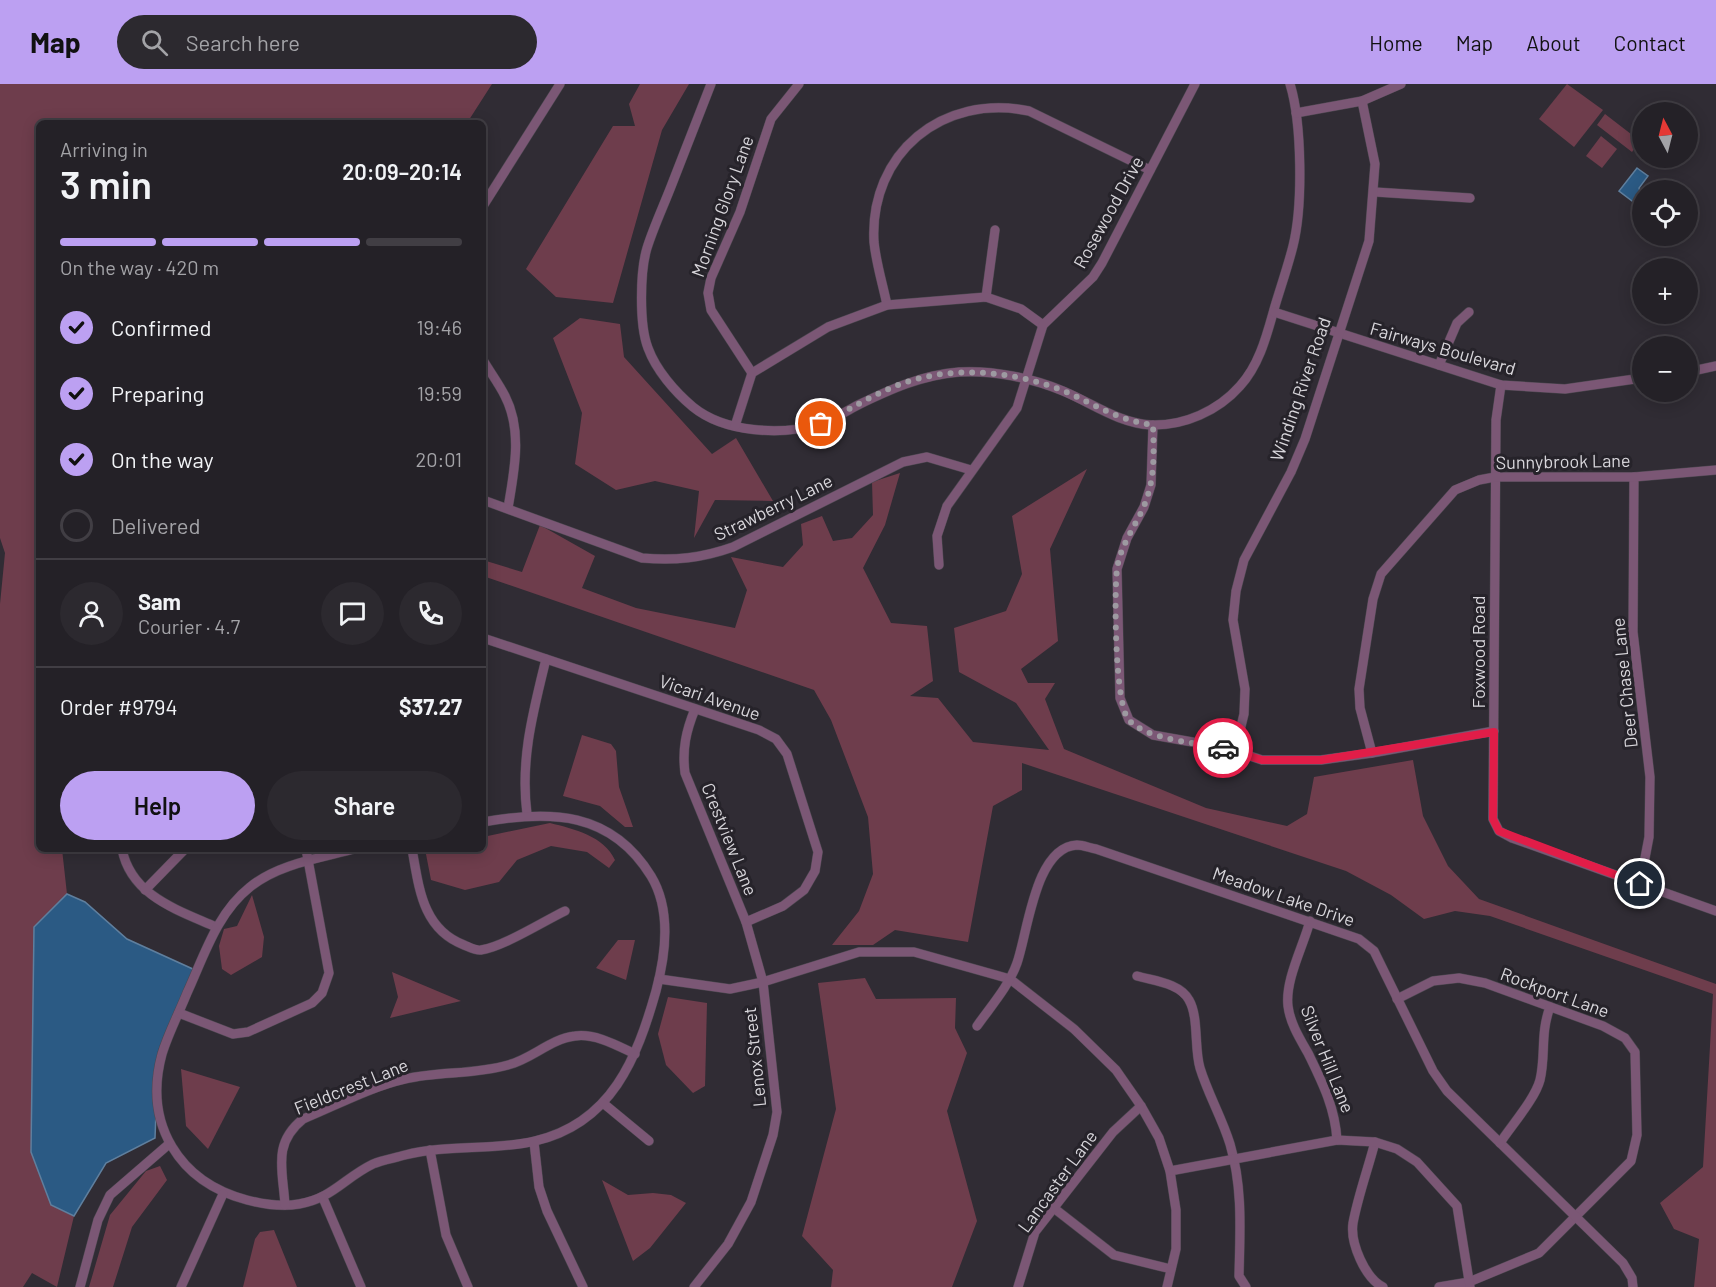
<!DOCTYPE html>
<html lang="en">
<head>
<meta charset="utf-8">
<style>
	:root { --surface:#242127; --page:#2c292f; --text:#f1f3f6; --muted:#a3a3a7; --line:#413e44; --accent:#bca0f2 }
	body { margin:0; font-family:Barlow,sans-serif; background:var(--page); color:var(--text); height:100vh; display:flex; flex-direction:column; font-size:22px; white-space:nowrap }
	* { box-sizing:border-box; margin:0 }
	p { font-size:20px; color:var(--muted) }
	.icon { flex:none; width:33px; height:33px; fill:none; stroke:currentColor; stroke-width:2; stroke-linecap:round; stroke-linejoin:round }
	.map { position:relative; flex:1; overflow:hidden }
	.sheet { position:absolute; left:36px; top:36px; width:450px; height:732px; display:flex; flex-direction:column; background:var(--surface); border-radius:9px; box-shadow:0 3px 15px #0003,0 0 0 2px var(--line) }
	.sheet>* { flex:none }
	.needle { width:39px; rotate:353deg }
	.controls { position:absolute; left:1632px; top:18px; display:grid; gap:12px }
	.controls a { display:grid; place-items:center; width:66px; height:66px; border-radius:50%; background:var(--surface); box-shadow:0 3px 15px #0003,0 0 0 2px var(--line); font-size:30px }
	.pin { position:absolute; display:grid; place-items:center; width:51px; height:51px; color:#fff; margin:-26px; border:3px solid #fff; border-radius:50%; box-shadow:0 2px 6px #0007 }
	.courier { position:absolute; display:grid; place-items:center; width:60px; height:60px; margin:-30px; border:4px solid #e11d48; border-radius:50%; background:#fff; color:#222; box-shadow:0 2px 8px #0007 }
	.headline em { font-style:normal; font-weight:600 }
	.headline div { display:flex; flex-direction:column-reverse }
	.headline { display:flex; align-items:center; justify-content:space-between; height:102px; padding:0 24px }
	h1 { font-size:39px; font-weight:600; line-height:45px }
	.bar { display:grid; grid-template-columns:repeat(4,1fr); gap:9px 6px; align-content:center; height:72px; padding:0 24px }
	.bar i { height:8px; border-radius:4px; background:var(--line) }
	.bar .on { background:var(--accent) }
	.bar p { grid-column:span 4 }
	.line { display:flex; align-items:center; gap:15px; padding:0 24px; border-top:2px solid var(--line) }
	.line div { flex:1 }
	.round { display:grid; place-items:center; flex:none; width:63px; height:63px; border-radius:32px; background:var(--page) }
	ol { padding:0 24px; list-style:none }
	li { display:flex; align-items:center; gap:18px; height:66px }
	li p { margin-inline-start:auto }
	li .icon { padding:6px; border-radius:50%; background:var(--accent); color:#111; stroke-width:4 }
	li:last-child { color:var(--muted) }
	li i { width:33px; height:33px; border:3px solid var(--line); border-radius:50% }
	.cta { display:flex; gap:12px; margin-top:auto; padding:12px 24px }
	.cta a { flex:1; height:69px; border-radius:36px; background:var(--accent); color:#111; font-size:24px; font-weight:600; line-height:69px; text-align:center }
	.cta a+a { background:var(--page); color:var(--text) }
	header { display:flex; align-items:center; gap:36px; box-sizing:border-box; height:84px; padding:0 30px; background:var(--accent); color:#111 }
	header strong { font-size:28px }
	nav { display:flex; gap:33px; margin-inline-start:auto; font-size:21px }
	.search { width:420px; height:54px; background:var(--page); display:flex; align-items:center; gap:15px; box-sizing:border-box; padding:0 21px; border-radius:33px; color:var(--muted); font-size:22px }
	.map>svg:first-child { display:block }
</style>
</head>
<body>
<header>
<strong>Map</strong>
<div class="search"><svg class="icon" aria-label="search" viewBox="0 0 24 24"><circle cx="10" cy="10" r="6"/><path d="M15 15l6 6"/></svg>Search here</div>
<nav><a>Home</a><a>Map</a><a>About</a><a>Contact</a></nav>
</header>
<div class="map">
<svg width="1716" height="1203" viewBox="0 0 1716 1203">
	<rect width="100%" height="100%" fill="#302c34"/>
	<g fill="#6e3d4c">
		<polygon points="0,0 492,0 467,39 39,39 39,765 62,765 67,810 34,843 51,1121 74,1132 57,1203 32,1189 23,1203 0,1203 0,520 5,469 0,454"/>
		<polygon points="640,0 689,0 662,46 613,219 556,213 526,185 613,42 635,42 629,20"/>
		<polygon points="1567,0 1603,26 1574,63 1539,35"/>
		<polygon points="1605,30 1640,57 1632,68 1597,41"/>
		<polygon points="1601,52 1617,65 1602,84 1586,72"/>
		<polygon points="580,234 620,240 624,273 712,370 736,354 773,417 715,416 694,454 699,407 655,397 616,406 575,380 582,329 553,254"/>
		<polygon points="1087,385 1050,465 1058,557 1021,585 1028,599 1055,599 1045,615 1064,665 1206,724 1287,742 1307,730 1314,693 1413,676 1423,732 1448,782 1479,815 1716,900 1716,1203 1694,1203 1699,1155 1674,1145 1660,1119 1703,1083 1713,910 1490,832 1455,827 1424,835 1391,811 1346,787 1022,679 1022,706 993,722 968,858 895,846 873,861 832,861 859,827 873,790 868,733 831,636 814,606 483,492 483,476 522,488 540,441 595,472 582,504 636,524 735,544 747,506 731,473 783,483 803,461 801,440 822,432 833,457 852,454 873,431 872,398 900,389 885,441 863,484 891,539 927,542 933,597 910,612 938,614 973,658 1049,666 1016,619 959,588 954,544 1006,527 1022,490 1012,432"/>
		<polygon points="582,651 611,660 616,667 619,703 633,743 625,743 600,722 563,712"/>
		<path d="M550,739C574,745 604,752 615,776L609,784L587,768L551,762L517,776L499,798L465,806L431,796L425,765H483V753Z"/>
		<polygon points="252,811 264,853 262,873 231,891 222,885 219,862 224,845 237,842"/>
		<polygon points="618,856 635,856 626,896 596,884"/>
		<polygon points="392,888 461,917 390,934 398,913"/>
		<polygon points="865,894 876,915 956,914 955,944 967,969 947,1027 977,1137 952,1203 831,1203 833,1186 802,1152 836,1025 818,899"/>
		<polygon points="668,913 707,919 705,1002 693,1009 666,981 658,950"/>
		<polygon points="181,985 240,1003 208,1065 186,1042"/>
		<polygon points="160,1082 167,1096 132,1143 113,1203 89,1203 110,1131 146,1087"/>
		<polygon points="602,1096 628,1111 653,1109 671,1111 686,1119 650,1164 633,1177"/>
		<polygon points="274,1146 297,1203 243,1203 255,1155 260,1148"/>
	</g>
	<g fill="#2b5a84" stroke="#5f7f9e" stroke-width="1.5">
		<polygon points="1637,84 1648,92 1639,104 1642,112 1636,120 1619,107"/>
		<polygon points="67,810 85,818 127,855 195,886 158,976 155,1054 106,1079 74,1132 51,1121 31,1068 34,843"/>
	</g>
	<g fill="none" stroke-linecap="round" stroke-linejoin="round">
		<defs>
			<g id="minor">
				<path d="M711,0C698,33 685,66 672,100C664,121 654,142 647,164C640,187 639,241 648,264C656,286 675,308 693,323C725,349 780,351 819,341C832,337 846,327 858,321C891,305 922,291 959,288C993,286 1032,294 1063,307C1092,319 1118,339 1151,341C1184,342 1218,327 1240,302C1260,280 1267,250 1275,222C1281,202 1288,182 1293,162C1303,122 1302,39 1290,0"/>
				<polyline points="1296,29 1362,17 1401,0"/>
				<polyline points="1375,108 1470,114"/>
				<polyline points="483,122 560,0"/>
				<polyline points="986,213 995,146"/>
				<path d="M887,221C883,201 876,179 874,158C869,69 943,9 1029,27L1150,86"/>
				<polyline points="1274,228 1501,301 1565,305 1642,294"/>
				<path d="M483,276C490,288 499,300 505,312C523,347 514,388 508,424"/>
				<polyline points="1439,281 1457,239 1469,228"/>
				<polyline points="1688,288 1716,282"/>
				<polyline points="752,289 711,226 708,209 711,194 740,128 771,35 799,0"/>
				<polyline points="1501,301 1496,336 1493,735 1499,747 1512,754 1716,827"/>
				<polyline points="1153,341 1151,401 1144,423 1127,454 1117,485 1120,614 1129,636 1153,651 1226,664 1262,676 1321,676 1372,669 1494,647"/>
				<polyline points="735,342 752,289 828,243 887,221 986,213 1021,225 1043,241"/>
				<polyline points="1634,393 1633,548 1650,693 1649,753 1640,800"/>
				<path d="M483,416L642,474C675,477 702,474 733,463L903,378L927,373L971,386"/>
				<polyline points="939,481 937,452 947,422 1017,324 1043,241 1093,193 1102,179 1195,0"/>
				<polyline points="483,554 759,646 776,655 787,670 818,768 815,787 804,806 783,822 746,838"/>
				<polyline points="1235,667 1244,630 1245,605 1233,536 1236,507 1244,476 1291,388 1305,355 1369,157 1375,80 1362,17"/>
				<polyline points="1372,669 1360,624 1359,605 1373,515 1381,490 1455,406 1479,396 1495,393 1634,393 1716,386"/>
				<path d="M527,730C520,676 533,628 546,575"/>
				<path d="M122,765C131,812 178,826 216,843"/>
				<path d="M354,765C320,774 278,780 250,803C217,829 204,872 187,909C179,929 168,950 162,970C143,1040 179,1098 247,1116C262,1120 283,1123 299,1120C333,1114 344,1094 373,1080C382,1076 395,1074 405,1071C447,1060 493,1067 535,1057C612,1039 637,974 656,907C666,870 671,825 651,792C611,727 550,726 483,738"/>
				<path d="M412,765C419,803 422,845 464,861C469,863 476,867 481,866C503,863 544,837 565,827"/>
				<polyline points="145,806 185,765"/>
				<path d="M1310,837C1303,863 1285,896 1288,922C1290,939 1300,955 1308,969C1322,998 1335,1023 1337,1056"/>
				<path d="M1137,892C1154,897 1180,899 1189,916C1199,933 1194,964 1200,984C1208,1010 1222,1034 1230,1060C1243,1104 1240,1147 1239,1192L1246,1203"/>
				<polyline points="659,895 730,905 763,898 859,868 914,868 1010,895 1074,945 1116,986 1141,1022 1159,1054 1170,1087 1176,1126 1176,1165 1167,1203"/>
				<polyline points="1397,915 1433,897 1459,894 1485,899 1603,942 1625,954 1635,968 1637,1051 1631,1077 1539,1169 1469,1198 1439,1203"/>
				<polyline points="179,929 233,950 248,948 312,919 322,909 329,889 306,765"/>
				<path d="M977,942C991,922 1009,902 1017,879C1028,848 1035,763 1077,761C1083,761 1090,764 1096,765L1359,855L1374,867L1433,987L1447,1007L1623,1179L1632,1194L1633,1203"/>
				<polyline points="603,1019 649,1057"/>
				<polyline points="534,1058 539,1103 547,1127 583,1203"/>
				<path d="M1375,1058C1368,1085 1358,1112 1353,1139C1350,1159 1365,1194 1383,1203"/>
				<path d="M1500,1059C1511,1042 1535,1015 1540,996C1546,971 1540,950 1550,923"/>
				<polyline points="430,1066 446,1151 468,1203"/>
				<polyline points="1170,1087 1337,1056 1375,1058 1397,1065 1417,1078 1457,1122 1470,1203"/>
				<polyline points="323,1114 361,1203"/>
				<path d="M285,1121C283,1086 272,1060 303,1035C335,1022 370,1003 405,995C439,987 474,991 508,981C532,975 550,955 575,952C595,949 618,962 635,970"/>
				<polyline points="1055,1125 1114,1171 1171,1185"/>
				<polyline points="80,1203 98,1136 110,1111 169,1060"/>
				<polyline points="181,1203 223,1110"/>
				<path d="M694,1203L728,1160L751,1118L773,1051L777,1028L763,898L746,838L685,689C682,665 686,647 695,625"/>
				<polyline points="1018,1203 1035,1148 1113,1048 1141,1022"/>
			</g>
		</defs>
		<use href="#minor" stroke="#4b474f" stroke-width="10"/>
		<use href="#minor" stroke="#7b5775" stroke-width="9"/>
	</g>
	<g fill="none" stroke-linecap="round" stroke-linejoin="round">
		<path stroke="#9d9aa1" stroke-width="6" stroke-dasharray="0 10.8" d="M821,340C853,324 889,300 925,293C970,283 1021,290 1064,307C1094,320 1120,337 1153,341C1154,369 1155,396 1144,422C1135,443 1120,462 1117,485C1114,511 1115,617 1128,635C1145,656 1198,659 1223,664"/>
		<polyline stroke="#e11d48" stroke-width="8" points="1223,664 1262,676 1321,676 1494,648 1493,735 1499,747 1640,800"/>
	</g>
	<g text-anchor="middle" dominant-baseline="central" stroke-width="6" stroke-linejoin="round" paint-order="stroke">
		<g font-size="18" fill="#d8d6db" stroke="#26232a">
			<text transform="translate(722 122) rotate(-70)">Morning Glory Lane</text>
			<text transform="translate(1108 128) rotate(-61)">Rosewood Drive</text>
			<text transform="translate(1443 264) rotate(16)">Fairways Boulevard</text>
			<text transform="translate(1300 305) rotate(-71)">Winding River Road</text>
			<text transform="translate(1563 377) rotate(-1)">Sunnybrook Lane</text>
			<text transform="translate(773 423) rotate(-26)">Strawberry Lane</text>
			<text transform="translate(1478 568) rotate(-90)">Foxwood Road</text>
			<text transform="translate(1624 599) rotate(-96)">Deer Chase Lane</text>
			<text transform="translate(710 613) rotate(19)">Vicari Avenue</text>
			<text transform="translate(730 755) rotate(68)">Crestview Lane</text>
			<text transform="translate(1284 812) rotate(19)">Meadow Lake Drive</text>
			<text transform="translate(1555 908) rotate(20)">Rockport Lane</text>
			<text transform="translate(754 973) rotate(-96)">Lenox Street</text>
			<text transform="translate(1328 975) rotate(68)">Silver Hill Lane</text>
			<text transform="translate(351 1002) rotate(-22)">Fieldcrest Lane</text>
			<text transform="translate(1057 1097) rotate(-54)">Lancaster Lane</text>
		</g>
	</g>
</svg>
<div class="controls">
<a><svg class="needle" viewBox="-14 -14 28 28"><path d="M0-13l5 13h-10z" fill="#e53935"/><path d="M0 13l5-13h-10z" fill="#a3a3a7"/></svg></a>
<a><svg class="icon" aria-label="locate" viewBox="0 0 24 24"><circle cx="12" cy="12" r="6"/><path d="M12 2v4M12 18v4M2 12h4M18 12h4"/></svg></a>
<a>+</a>
<a>−</a>
</div>
<div class="pin" style="left:821px;top:340px;background:#ea580c"><svg class="icon" aria-label="bag" viewBox="0 0 24 24"><path d="M5 8h14l-1 12H6zM9 8a3 3 0 0 1 6 0"/></svg></div>
<div class="pin" style="left:1640px;top:800px;background:#1f2937"><svg class="icon" aria-label="home" viewBox="0 0 24 24"><path d="M3 11l9-7 9 7M6 9v11h12V9"/></svg></div>
<div class="courier" style="left:1223px;top:664px"><svg class="icon" aria-label="car" viewBox="0 0 24 24"><path d="M5 17H2v-5l4-1 3-4h7l3 4 3 1v5h-3M9 17h6M6 11h13"/><circle cx="7" cy="17" r="2"/><circle cx="17" cy="17" r="2"/></svg></div>
<section class="sheet">
<div class="headline"><div><h1>3 min</h1><p>Arriving in</p></div><em>20:09–20:14</em></div>
<div class="bar"><i class="on"></i><i class="on"></i><i class="on"></i><i></i><p>On the way · 420 m</p></div>
<ol>
<li><svg class="icon" aria-label="check" viewBox="0 0 24 24"><path d="M5 12l5 5 9-10"/></svg>Confirmed<p>19:46</p></li>
<li><svg class="icon" aria-label="check" viewBox="0 0 24 24"><path d="M5 12l5 5 9-10"/></svg>Preparing<p>19:59</p></li>
<li><svg class="icon" aria-label="check" viewBox="0 0 24 24"><path d="M5 12l5 5 9-10"/></svg>On the way<p>20:01</p></li>
<li><i></i>Delivered</li>
</ol>
<div class="line" style="height:108px"><a class="round"><svg class="icon" aria-label="person" viewBox="0 0 24 24"><circle cx="12" cy="8" r="4"/><path d="M4 21q1-7 8-7t8 7"/></svg></a><div><b>Sam</b><p>Courier · 4.7</p></div><a class="round"><svg class="icon" aria-label="chat" viewBox="0 0 24 24"><path d="M4 5h16v11H9l-5 4z"/></svg></a><a class="round"><svg class="icon" aria-label="phone" viewBox="0 0 24 24"><path d="M5 4h4l2 5-3 2q2 4 5 5l2-3 5 2v4C11 20 4 13 5 4z"/></svg></a></div>
<div class="line" style="height:78px"><div>Order #9794</div><b>$37.27</b></div>
<div class="cta"><a>Help</a><a>Share</a></div>
</section>
</div>
</body>
</html>
